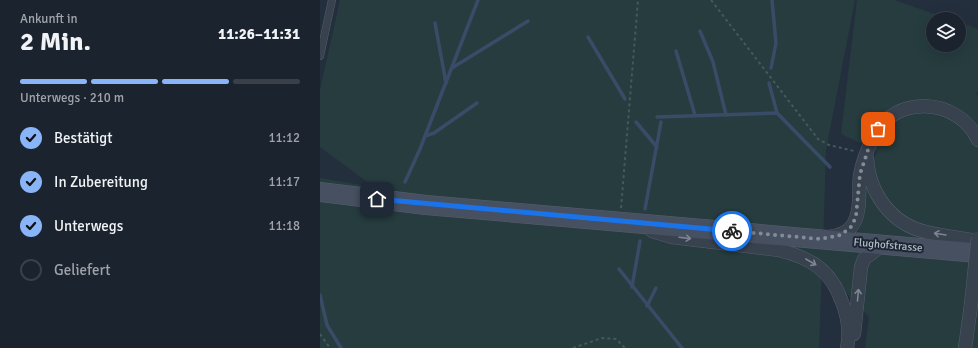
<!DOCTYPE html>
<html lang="de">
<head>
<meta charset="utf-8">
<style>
	:root { --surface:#1b232e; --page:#282f3a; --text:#f1f3f6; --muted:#a0a4aa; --line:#39404a; --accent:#8ab4f8 }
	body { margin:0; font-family:Signika,sans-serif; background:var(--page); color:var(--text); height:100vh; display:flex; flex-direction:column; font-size:15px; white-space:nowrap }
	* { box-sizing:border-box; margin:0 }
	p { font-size:13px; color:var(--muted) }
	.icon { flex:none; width:22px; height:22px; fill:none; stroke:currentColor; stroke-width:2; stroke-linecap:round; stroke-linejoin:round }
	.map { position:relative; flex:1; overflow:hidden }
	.panel { display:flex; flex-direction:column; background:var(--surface); width:320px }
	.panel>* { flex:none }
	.buttons { position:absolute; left:606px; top:12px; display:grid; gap:8px }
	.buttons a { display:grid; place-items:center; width:40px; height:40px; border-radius:50%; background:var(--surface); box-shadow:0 4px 16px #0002,0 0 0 1px var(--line); font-size:20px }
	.pin { position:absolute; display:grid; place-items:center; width:34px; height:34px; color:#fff; margin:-17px; border-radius:8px; box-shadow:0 2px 6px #0006 }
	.courier { position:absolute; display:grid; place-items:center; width:40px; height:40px; margin:-20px; border:3px solid #1a73e8; border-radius:50%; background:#fff; color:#222; box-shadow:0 1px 5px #0007 }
	.summary em { font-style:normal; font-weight:700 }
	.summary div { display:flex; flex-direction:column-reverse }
	.summary { display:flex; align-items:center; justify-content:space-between; height:68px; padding:0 20px }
	h1 { font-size:26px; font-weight:700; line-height:30px }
	.bar { display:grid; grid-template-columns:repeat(4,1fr); gap:6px 4px; align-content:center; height:48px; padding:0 20px }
	.bar i { height:5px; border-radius:3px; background:var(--line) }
	.bar .on { background:var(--accent) }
	.bar p { grid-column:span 4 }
	ol { padding:0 20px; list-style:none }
	li { display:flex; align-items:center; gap:12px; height:44px }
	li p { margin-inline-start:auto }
	li .icon { padding:4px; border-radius:50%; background:var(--accent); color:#111; stroke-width:4 }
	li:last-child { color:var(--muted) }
	li i { width:22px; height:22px; border:2px solid var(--line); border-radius:50% }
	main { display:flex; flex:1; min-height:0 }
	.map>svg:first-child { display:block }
</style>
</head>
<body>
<main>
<section class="panel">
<div class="summary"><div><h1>2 Min.</h1><p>Ankunft in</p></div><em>11:26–11:31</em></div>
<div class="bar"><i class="on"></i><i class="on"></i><i class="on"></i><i></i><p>Unterwegs · 210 m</p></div>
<ol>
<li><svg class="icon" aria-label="check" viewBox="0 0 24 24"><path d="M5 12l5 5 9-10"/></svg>Bestätigt<p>11:12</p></li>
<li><svg class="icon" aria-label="check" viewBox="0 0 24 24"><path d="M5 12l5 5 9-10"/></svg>In Zubereitung<p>11:17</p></li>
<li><svg class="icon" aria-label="check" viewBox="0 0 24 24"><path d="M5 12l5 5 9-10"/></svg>Unterwegs<p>11:18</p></li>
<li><i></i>Geliefert</li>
</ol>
</section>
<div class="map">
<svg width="658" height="348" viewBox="0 0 658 348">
	<rect width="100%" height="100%" fill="#242f3e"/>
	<polygon fill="#263c3f" points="20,0 535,0 506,150 503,246 536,249 545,186 557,151 521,134 537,0 574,0 629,19 613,19 613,45 639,45 639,22 658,29 658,91 656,94 658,96 658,348 545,348 549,317 528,295 515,275 502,263 499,348 0,348 0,178 54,187 0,147 0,90"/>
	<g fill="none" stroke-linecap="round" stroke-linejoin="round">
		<g stroke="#394c67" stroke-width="3.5">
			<polyline points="115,23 126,83"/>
			<polyline points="380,31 393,62 406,115"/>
			<polyline points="268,37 305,99"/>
			<polyline points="356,51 375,115"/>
			<polyline points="132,68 208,21"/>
			<polyline points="451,68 456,43 452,0"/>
			<polyline points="449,83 457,113 510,167"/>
			<polyline points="337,117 457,113"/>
			<polyline points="316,122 337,147"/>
			<polyline points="105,136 114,133 157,103"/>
			<polyline points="85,182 100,149 158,0"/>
			<polyline points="325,209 341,122"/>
			<polyline points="299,269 362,348"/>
			<polyline points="312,287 320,241"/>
			<polyline points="0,295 7,325 21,348"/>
			<polyline points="327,306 336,288"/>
		</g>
		<defs>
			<polyline id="lane" points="0,56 12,0"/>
			<g id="street">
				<path d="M547,158C549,193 571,224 606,232C623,236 641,238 658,241"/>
				<path d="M332,231L352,237L459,250C491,258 511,270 522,302C528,317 530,333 527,348"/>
				<path d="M508,237C517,236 526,234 532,226C542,212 538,191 540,175C542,163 548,148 553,137C574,94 638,97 658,140"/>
				<polyline points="534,334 541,267 544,259 564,244"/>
				<polyline points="645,348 651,305"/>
			</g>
			<polyline id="secondary" points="0,192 106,205 658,253"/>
		</defs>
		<use href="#lane" stroke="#565f6c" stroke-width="8"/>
		<use href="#street" stroke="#565f6c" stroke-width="14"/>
		<use href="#secondary" stroke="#565f6c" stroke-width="20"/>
		<g stroke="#44595c" stroke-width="2" stroke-dasharray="3 3" stroke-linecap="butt">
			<polyline points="391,0 498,139 509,145 534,151"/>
			<polyline points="301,208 318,0"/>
			<polyline points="0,334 10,348"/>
			<polyline points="253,348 282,338 296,339 305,348"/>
		</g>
		<use href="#lane" stroke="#38414e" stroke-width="7"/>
		<use href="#street" stroke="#38414e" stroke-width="13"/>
		<use href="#secondary" stroke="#465061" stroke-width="19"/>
		<defs>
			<polyline id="street-bridge" points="651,305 658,238"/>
		</defs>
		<use href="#street-bridge" stroke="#565f6c" stroke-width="14" stroke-linecap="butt"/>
		<use href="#street-bridge" stroke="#38414e" stroke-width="13"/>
	</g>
	<defs><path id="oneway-shaft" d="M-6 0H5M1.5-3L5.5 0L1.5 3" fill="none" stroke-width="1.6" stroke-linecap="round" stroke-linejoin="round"/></defs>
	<g stroke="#7c8592">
		<use href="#oneway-shaft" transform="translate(620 234) rotate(-171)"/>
		<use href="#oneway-shaft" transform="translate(365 238) rotate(7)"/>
		<use href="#oneway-shaft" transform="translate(491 262) rotate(30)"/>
		<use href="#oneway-shaft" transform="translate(538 295) rotate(-85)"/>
	</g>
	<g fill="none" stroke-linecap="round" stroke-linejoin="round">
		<polyline stroke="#828b98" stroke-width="4" stroke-dasharray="0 7.2" points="412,231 500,239 521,235 532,226 536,216 540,174 550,144 558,129"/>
		<polyline stroke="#1a73e8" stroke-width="5" points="57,199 412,231"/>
	</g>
	<g text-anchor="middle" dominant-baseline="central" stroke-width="4" stroke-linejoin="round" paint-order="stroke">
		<g font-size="11" fill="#b4bcc9" stroke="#1d2633">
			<text transform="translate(568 245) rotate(5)">Flughofstrasse</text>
		</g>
	</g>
</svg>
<div class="buttons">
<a><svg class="icon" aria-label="layers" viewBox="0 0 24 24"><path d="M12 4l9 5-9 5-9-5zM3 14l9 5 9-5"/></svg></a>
</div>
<div class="pin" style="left:558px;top:129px;background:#ea580c"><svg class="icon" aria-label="bag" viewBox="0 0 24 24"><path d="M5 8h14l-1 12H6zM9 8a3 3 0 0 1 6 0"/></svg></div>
<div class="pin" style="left:57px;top:199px;background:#1f2937"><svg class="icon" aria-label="home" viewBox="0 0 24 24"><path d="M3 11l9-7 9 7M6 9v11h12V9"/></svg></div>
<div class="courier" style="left:412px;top:231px"><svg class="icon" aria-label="bike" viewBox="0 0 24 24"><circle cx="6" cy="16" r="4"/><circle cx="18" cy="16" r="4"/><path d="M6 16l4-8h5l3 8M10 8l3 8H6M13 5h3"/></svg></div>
</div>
</main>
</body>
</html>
